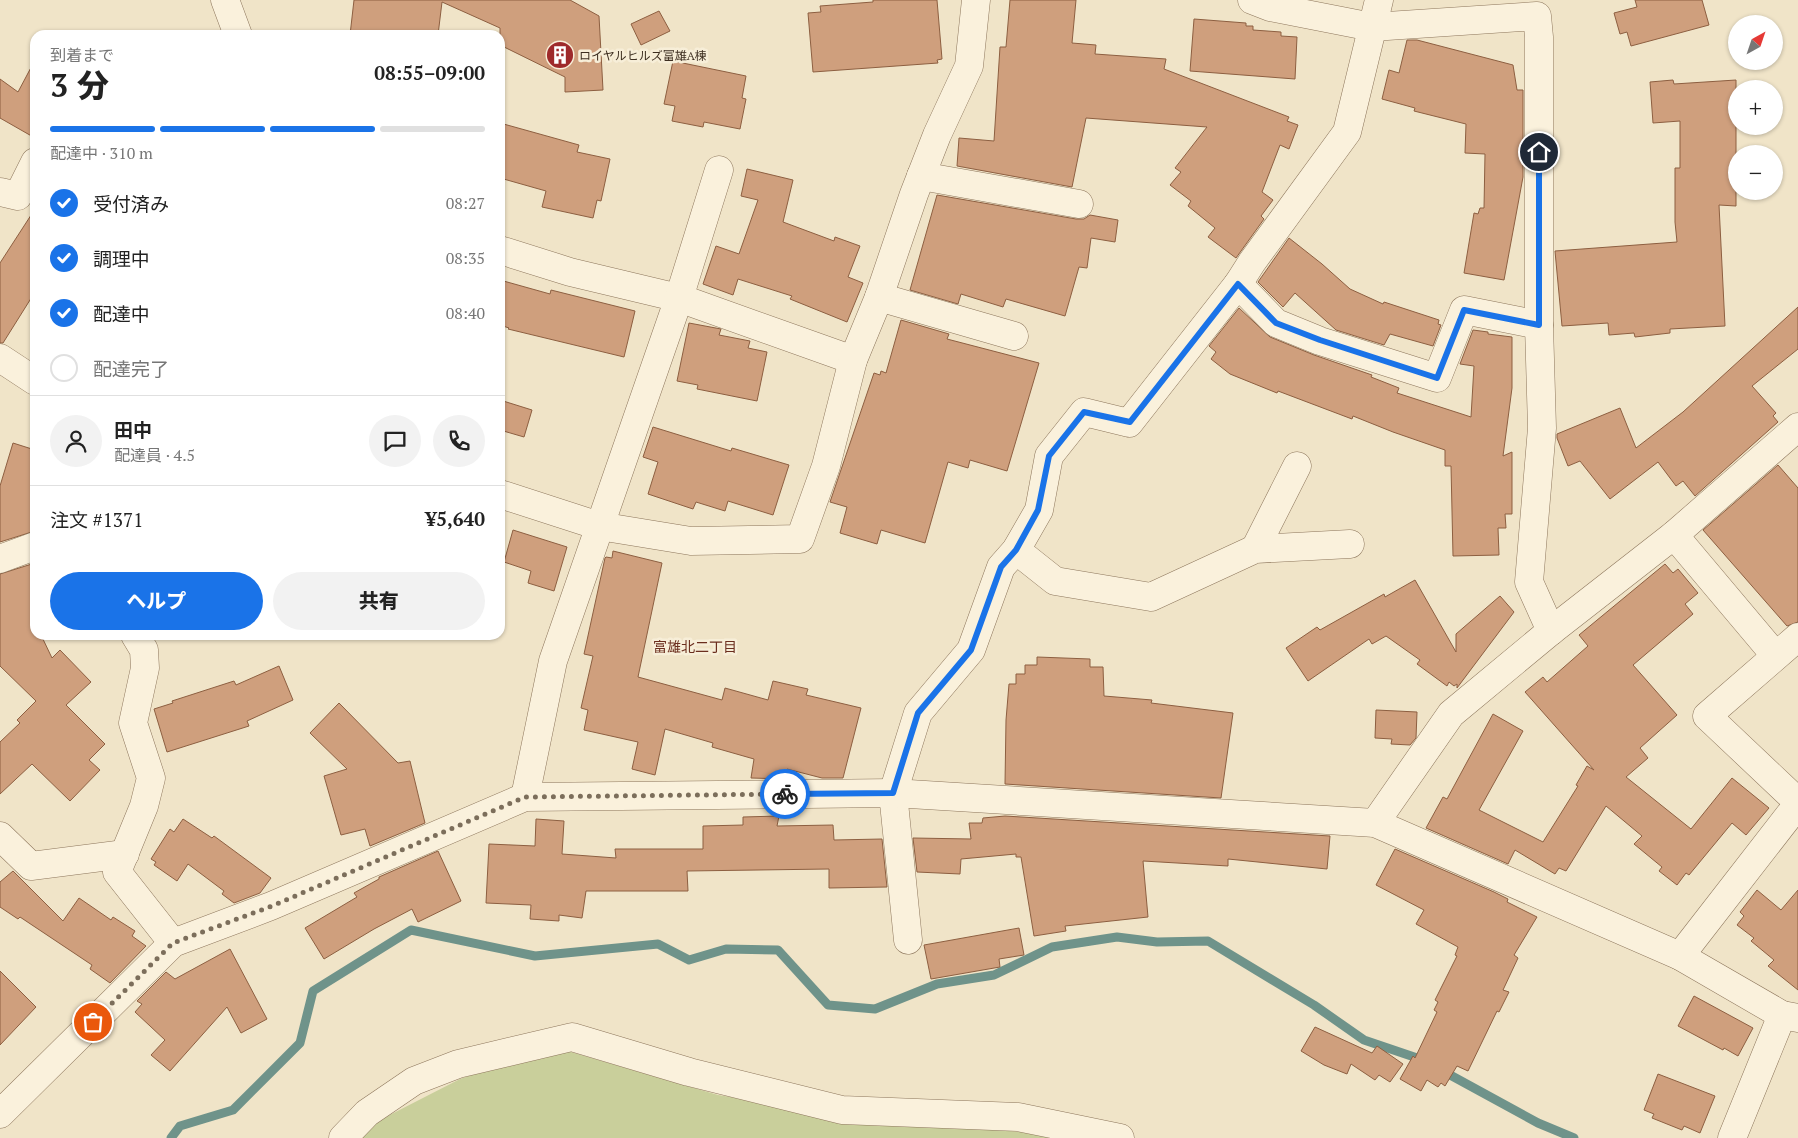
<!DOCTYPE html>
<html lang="ja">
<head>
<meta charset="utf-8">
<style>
	:root { --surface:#fff; --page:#f2f2f2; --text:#222; --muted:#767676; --line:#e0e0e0; --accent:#1a73e8 }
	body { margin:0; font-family:"PT Serif","Noto Sans JP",serif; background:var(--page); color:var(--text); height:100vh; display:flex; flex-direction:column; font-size:19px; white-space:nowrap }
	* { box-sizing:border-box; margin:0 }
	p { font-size:16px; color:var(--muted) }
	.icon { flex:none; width:28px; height:28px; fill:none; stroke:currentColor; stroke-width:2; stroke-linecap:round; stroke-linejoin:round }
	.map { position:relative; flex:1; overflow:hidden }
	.drawer { position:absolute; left:30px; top:30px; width:475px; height:610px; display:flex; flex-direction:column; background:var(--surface); border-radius:15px; box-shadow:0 1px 4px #0004 }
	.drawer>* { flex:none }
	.needle { width:32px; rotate:40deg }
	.buttons { position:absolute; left:1728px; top:15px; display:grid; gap:10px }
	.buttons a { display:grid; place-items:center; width:55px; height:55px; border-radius:50%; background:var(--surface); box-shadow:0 1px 4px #0004; font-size:25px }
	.pin { position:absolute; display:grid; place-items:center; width:42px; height:42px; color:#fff; margin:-21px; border:2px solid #fff; border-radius:50%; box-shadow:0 1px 5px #0007 }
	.courier { position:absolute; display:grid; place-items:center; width:50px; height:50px; margin:-25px; border:4px solid #1a73e8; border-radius:50%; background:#fff; color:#222; box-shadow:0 1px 6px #0007 }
	.summary em { font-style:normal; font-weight:800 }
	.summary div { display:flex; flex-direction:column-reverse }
	.summary { display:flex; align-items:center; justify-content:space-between; height:85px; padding:0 20px }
	h1 { font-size:32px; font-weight:800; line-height:38px }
	.bar { display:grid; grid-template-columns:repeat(4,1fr); gap:8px 5px; align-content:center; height:60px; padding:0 20px }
	.bar i { height:6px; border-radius:4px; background:var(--line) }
	.bar .current { background:var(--accent) }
	.bar p { grid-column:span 4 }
	.line { display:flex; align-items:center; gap:12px; padding:0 20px; border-top:1px solid var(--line) }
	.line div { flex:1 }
	.round { display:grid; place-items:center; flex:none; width:52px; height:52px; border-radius:26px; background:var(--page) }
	ol { padding:0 20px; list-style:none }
	li { display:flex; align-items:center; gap:15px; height:55px }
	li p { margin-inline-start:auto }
	li .icon { padding:5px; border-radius:50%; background:var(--accent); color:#fff; stroke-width:4 }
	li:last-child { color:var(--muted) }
	li i { width:28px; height:28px; border:2px solid var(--line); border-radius:50% }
	.cta { display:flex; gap:10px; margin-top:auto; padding:10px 20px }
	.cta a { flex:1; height:58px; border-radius:30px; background:var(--accent); color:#fff; font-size:20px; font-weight:800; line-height:58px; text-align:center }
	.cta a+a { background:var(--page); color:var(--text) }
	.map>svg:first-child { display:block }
</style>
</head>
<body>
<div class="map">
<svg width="1798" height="1138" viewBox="0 0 1798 1138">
	<rect width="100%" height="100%" fill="#f0e4c8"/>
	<polygon fill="#c9cf9b" points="540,1051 571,1052 718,1095 874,1120 1094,1138 360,1138 376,1122 460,1079"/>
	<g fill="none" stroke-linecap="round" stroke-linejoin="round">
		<g stroke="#6f938a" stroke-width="9">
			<polyline points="1441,1070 1538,1123 1574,1138"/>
			<polyline points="171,1138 180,1126 233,1110 300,1043 313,991 411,930 535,956 658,944 689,960 726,949 778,950 828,1005 875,1009 937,984 994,975 1052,947 1117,937 1157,942 1208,941 1314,1005 1364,1040 1426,1061"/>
		</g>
	</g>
	<g fill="#cf9f7d" stroke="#8d5f41">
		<polygon points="354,0 570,0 599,16 603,90 565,92 565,77 500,45 500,28 442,2 438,35 350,35"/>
		<polygon points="873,0 937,0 942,59 937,60 938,63 813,72 808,13 821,12 820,6 873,2"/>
		<polygon points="1010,0 1076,0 1072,43 1096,45 1095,54 1166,59 1164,69 1289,117 1287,121 1298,125 1289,149 1280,145 1262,192 1273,200 1261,216 1264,219 1236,258 1208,237 1215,228 1188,206 1191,201 1170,185 1181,172 1175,168 1207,127 1086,118 1072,187 957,166 959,138 994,141 1000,47 1006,47"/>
		<polygon points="1635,0 1702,0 1709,25 1631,46 1627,32 1620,34 1614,13 1637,7"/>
		<polygon points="659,11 670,31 641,45 631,24"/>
		<polygon points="1194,19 1246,23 1246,26 1253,26 1253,30 1281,32 1281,36 1297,37 1295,79 1190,71"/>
		<polygon points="1407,40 1417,40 1513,65 1517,90 1523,90 1523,177 1504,280 1464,273 1474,213 1478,214 1480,208 1484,208 1485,154 1465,153 1466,124 1414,111 1415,108 1382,99 1389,70 1399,73"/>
		<polygon points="35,60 35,138 0,118 0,79 18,92"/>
		<polygon points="673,61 746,76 742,98 746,99 740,129 704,122 703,127 672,121 675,106 664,104"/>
		<polygon points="1673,80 1674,84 1736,80 1736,206 1719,205 1725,326 1670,329 1670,333 1635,337 1634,333 1609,335 1608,323 1562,326 1555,251 1677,242 1675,222 1675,168 1680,168 1680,121 1653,123 1650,82"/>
		<polygon points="500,123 579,145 577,152 610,159 601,201 597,200 593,218 542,207 546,191 500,178"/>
		<polygon points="747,169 793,180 783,222 834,241 835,237 860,246 848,277 863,283 847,322 790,299 792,296 738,279 733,295 703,284 716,246 739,254 758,200 741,196"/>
		<polygon points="937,195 1076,219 1084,219 1090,215 1118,220 1115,242 1091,238 1087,268 1079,267 1065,316 1006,299 1003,307 961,294 958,304 910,290"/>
		<polygon points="35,209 35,292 3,343 0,343 0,263"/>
		<polygon points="1289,238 1322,264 1350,289 1383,304 1384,302 1439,320 1438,324 1441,325 1433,346 1390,334 1384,345 1336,330 1295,293 1283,307 1258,282"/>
		<polygon points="500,280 550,294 551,290 635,311 624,357 508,329 509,328 500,325"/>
		<polygon points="1798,307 1798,349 1752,386 1776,413 1773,416 1778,422 1695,496 1683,481 1676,486 1658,462 1610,499 1580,461 1568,466 1557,438 1557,434 1620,408 1636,448 1683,412"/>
		<polygon points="1239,308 1270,337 1314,355 1372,375 1371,377 1399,388 1397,393 1471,417 1474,366 1460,364 1473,330 1488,332 1488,334 1512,337 1512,388 1503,456 1512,452 1512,514 1505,514 1506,528 1498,528 1499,555 1453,556 1451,466 1445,466 1445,450 1393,432 1353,416 1352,419 1278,391 1277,393 1230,374 1211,359 1216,352 1209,346"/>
		<polygon points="901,320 949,334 947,339 1039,363 1007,471 970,460 968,468 948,462 925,543 881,530 877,544 840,533 847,507 830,502 874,373 880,375 881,371 886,373"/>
		<polygon points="689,323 721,329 719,335 750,341 748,348 767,352 757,401 697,389 698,385 677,381"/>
		<polygon points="500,400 532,410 524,437 500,430"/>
		<polygon points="653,427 731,451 732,448 789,465 773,515 728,501 725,511 696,502 693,509 648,494 658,462 643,457"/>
		<polygon points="13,443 35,450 35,531 0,542 0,486"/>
		<polygon points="1778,465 1798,488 1798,622 1787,626 1703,530"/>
		<polygon points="513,530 567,547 554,591 528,583 531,571 504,562"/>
		<polygon points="613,551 662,563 638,677 722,700 725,688 768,700 773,681 808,689 806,695 861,708 843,778 822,778 787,769 786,779 751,778 754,759 712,747 713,743 665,729 655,775 632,769 638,742 584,730 588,710 581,708 593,656 584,654 605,558 606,557 612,558"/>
		<polygon points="35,563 35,635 41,635 52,658 60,650 91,682 66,705 105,744 89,760 100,770 70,801 32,764 0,794 0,742 20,723 17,720 36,701 0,666 0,574"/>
		<polygon points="1665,564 1673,573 1678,569 1698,593 1685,604 1693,614 1633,665 1677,715 1640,748 1648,758 1626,777 1691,829 1732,778 1769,808 1746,835 1732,823 1689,875 1686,873 1677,885 1659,871 1662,867 1634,844 1642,836 1606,806 1566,871 1559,868 1555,874 1515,850 1508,864 1426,828 1443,797 1447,799 1493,714 1523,731 1479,810 1543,842 1578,786 1576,785 1587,766 1594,770 1525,692 1543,677 1547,682 1588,646 1579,635"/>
		<polygon points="1415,580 1456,652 1456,634 1500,596 1514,612 1457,688 1457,684 1454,686 1449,682 1447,686 1417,664 1420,660 1386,636 1372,644 1369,639 1308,681 1286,648 1317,627 1320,630 1384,594 1385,597"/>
		<polygon points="1037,657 1090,659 1090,667 1103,667 1104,696 1152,700 1151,703 1233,713 1221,798 1005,784 1006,720 1009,684 1016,684 1016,674 1025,674 1025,665 1037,665"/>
		<polygon points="279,666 293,700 247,721 249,726 167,752 154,709 173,703 172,701 234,681 236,685"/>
		<polygon points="339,703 398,763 410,761 425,823 370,846 365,829 341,835 324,776 347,769 310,733"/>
		<polygon points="1376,710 1417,712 1416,738 1410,745 1391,744 1392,739 1375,738"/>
		<polygon points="779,816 777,826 833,825 834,840 882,839 887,887 829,888 829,869 687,871 688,891 586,891 582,918 559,915 559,921 530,919 531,905 486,903 489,844 535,846 536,819 564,821 562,854 616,858 615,849 703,849 703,826 743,825 743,817"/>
		<polygon points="1005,816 1330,836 1327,869 1228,859 1228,866 1143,861 1148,917 1065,926 1066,931 1034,936 1021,857 1016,857 1016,854 961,859 960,874 917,872 913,838 971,839 969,823 982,823 983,818"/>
		<polygon points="183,819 212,838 214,836 271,878 260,893 234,903 222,894 224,891 188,864 177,881 154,865 156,862 151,859 170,829 174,832"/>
		<polygon points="1395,849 1494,892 1508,899 1507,902 1537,917 1514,955 1518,958 1503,990 1509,992 1499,1012 1497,1011 1468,1071 1457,1066 1445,1086 1441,1083 1438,1087 1427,1080 1421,1091 1400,1079 1413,1056 1415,1058 1437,1012 1434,1010 1438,1002 1435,1000 1457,956 1455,955 1458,947 1416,924 1424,910 1376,885"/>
		<polygon points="438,851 461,901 418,922 412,909 374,929 324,959 305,928 357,897 354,893 379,879 379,877"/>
		<polygon points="13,871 63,921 79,898 111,920 113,917 135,931 132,936 146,946 110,983 90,969 92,965 20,917 18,919 0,907 0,882"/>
		<polygon points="1757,890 1781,910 1798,890 1798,990 1768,966 1774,960 1751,941 1754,938 1737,925 1744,916 1740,912"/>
		<polygon points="1019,928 1024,955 999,959 1000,967 931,979 924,945"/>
		<polygon points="230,949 267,1019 241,1033 227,1007 170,1071 151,1055 165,1040 135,1012 142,1004 137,1001 166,972 175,979"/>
		<polygon points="0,971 36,1007 0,1045"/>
		<polygon points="1694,996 1753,1028 1738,1056 1724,1048 1723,1050 1678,1026"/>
		<polygon points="1315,1027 1372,1053 1377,1046 1403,1064 1390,1082 1379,1075 1375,1080 1351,1064 1347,1074 1324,1065 1301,1051"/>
		<polygon points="1658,1074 1715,1096 1700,1133 1684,1126 1682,1130 1652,1118 1654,1114 1644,1110"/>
	</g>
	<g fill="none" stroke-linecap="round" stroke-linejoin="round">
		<defs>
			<g id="minor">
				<polyline points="225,0 238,35"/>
				<polyline points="1252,0 1270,7 1372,27 1537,16 1539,37 1539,325 1542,428 1529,582 1551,631"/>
				<polyline points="921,176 1079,204"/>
				<polyline points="0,192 18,196 35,162"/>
				<polyline points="500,250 570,272 679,298 853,360"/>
				<polyline points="1238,284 1276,323 1320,341 1437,378 1464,310 1539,325"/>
				<polyline points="879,297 1014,336"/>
				<polyline points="0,358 35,381"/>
				<polyline points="500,494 599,526 691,541 800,539 826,466 853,360 879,297 914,194 937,135 969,66 976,0"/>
				<polyline points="1674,535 1775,655"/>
				<polyline points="1255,549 1297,466"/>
				<polyline points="1016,550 1055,581 1151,597 1255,549 1350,544"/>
				<polyline points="0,559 35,546"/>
				<polyline points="135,635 144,650 145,668 133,723 151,778 144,806 117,872 173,943"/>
				<polyline points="1798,637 1707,716 1798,802"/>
				<polyline points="525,797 553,661 679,298 719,170"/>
				<polyline points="1375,823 1451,714 1551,631 1674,535 1798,427"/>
				<polyline points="0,836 31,866 125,854"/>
				<polyline points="908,940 893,793 918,713 971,650 1001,567 1016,550 1039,510 1049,456 1084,412 1129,423 1238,284 1252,262 1347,132 1379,0"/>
				<polyline points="1680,956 1798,804"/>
				<polyline points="0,1114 173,943 271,906 525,797 893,793 1375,823 1680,956 1782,1015 1798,1018"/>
				<polyline points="343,1138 367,1113 414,1081 458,1064 572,1037 689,1072 842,1110 1018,1117 1120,1138"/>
				<polyline points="1732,1138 1782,1015"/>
			</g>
		</defs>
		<use href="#minor" stroke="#8d765c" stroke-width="29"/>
		<use href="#minor" stroke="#faf1dc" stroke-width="28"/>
	</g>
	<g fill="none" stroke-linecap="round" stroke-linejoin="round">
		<polyline stroke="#7c6e5b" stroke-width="5" stroke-dasharray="0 9" points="93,1022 173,943 272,906 525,797 785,794"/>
		<polyline stroke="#1a73e8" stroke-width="6" points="785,794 893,793 918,713 971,650 1001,567 1016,550 1038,510 1049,456 1084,412 1130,422 1238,284 1276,323 1320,340 1437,378 1464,310 1539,325 1539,152"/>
	</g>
	<defs>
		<symbol id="building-disc" viewBox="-11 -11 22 22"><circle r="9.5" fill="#9e2a2b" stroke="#f7eed8"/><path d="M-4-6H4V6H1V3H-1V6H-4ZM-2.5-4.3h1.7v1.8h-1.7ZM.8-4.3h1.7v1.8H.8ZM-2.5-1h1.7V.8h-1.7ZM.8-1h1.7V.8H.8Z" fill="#fff"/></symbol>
	</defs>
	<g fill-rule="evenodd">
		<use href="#building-disc" x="544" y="39" width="32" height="32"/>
	</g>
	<g text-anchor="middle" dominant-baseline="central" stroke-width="5" stroke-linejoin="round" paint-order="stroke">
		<g font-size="12" fill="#3d2e20" stroke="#f7eed8" text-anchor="start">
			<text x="579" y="55">ロイヤルヒルズ富雄A棟</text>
		</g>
		<g font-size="14" fill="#6b2e1e" stroke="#f7eed8">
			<text x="695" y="646">富雄北二丁目</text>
		</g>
	</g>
</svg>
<div class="buttons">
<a><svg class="needle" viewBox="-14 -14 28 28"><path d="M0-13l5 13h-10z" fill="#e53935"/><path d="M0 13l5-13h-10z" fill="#767676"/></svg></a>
<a>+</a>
<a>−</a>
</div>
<div class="pin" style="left:93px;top:1022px;background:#ea580c"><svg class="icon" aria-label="bag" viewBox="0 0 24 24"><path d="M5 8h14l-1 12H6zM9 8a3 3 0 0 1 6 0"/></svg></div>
<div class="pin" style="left:1539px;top:152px;background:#1f2937"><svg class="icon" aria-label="home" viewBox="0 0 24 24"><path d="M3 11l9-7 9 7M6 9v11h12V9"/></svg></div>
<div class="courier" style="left:785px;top:794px"><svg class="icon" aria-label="bike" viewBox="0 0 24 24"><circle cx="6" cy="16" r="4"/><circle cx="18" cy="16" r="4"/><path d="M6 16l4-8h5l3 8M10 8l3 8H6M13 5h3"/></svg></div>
<section class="drawer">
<div class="summary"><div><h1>3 分</h1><p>到着まで</p></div><em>08:55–09:00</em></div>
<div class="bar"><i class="current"></i><i class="current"></i><i class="current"></i><i></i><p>配達中 · 310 m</p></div>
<ol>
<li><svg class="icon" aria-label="check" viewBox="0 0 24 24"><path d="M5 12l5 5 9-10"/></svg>受付済み<p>08:27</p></li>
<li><svg class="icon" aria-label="check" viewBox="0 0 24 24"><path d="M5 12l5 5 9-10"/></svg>調理中<p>08:35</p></li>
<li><svg class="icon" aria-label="check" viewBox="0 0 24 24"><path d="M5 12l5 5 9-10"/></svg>配達中<p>08:40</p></li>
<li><i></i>配達完了</li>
</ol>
<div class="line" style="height:90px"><a class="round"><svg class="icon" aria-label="person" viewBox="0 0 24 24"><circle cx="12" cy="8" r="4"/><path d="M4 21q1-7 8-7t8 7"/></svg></a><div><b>田中</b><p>配達員 · 4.5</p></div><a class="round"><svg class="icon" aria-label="chat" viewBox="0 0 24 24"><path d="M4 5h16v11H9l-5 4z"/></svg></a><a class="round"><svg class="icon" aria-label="phone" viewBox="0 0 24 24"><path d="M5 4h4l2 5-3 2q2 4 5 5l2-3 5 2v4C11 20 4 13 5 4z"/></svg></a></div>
<div class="line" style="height:65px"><div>注文 #1371</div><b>¥5,640</b></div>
<div class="cta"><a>ヘルプ</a><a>共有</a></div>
</section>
</div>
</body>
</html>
